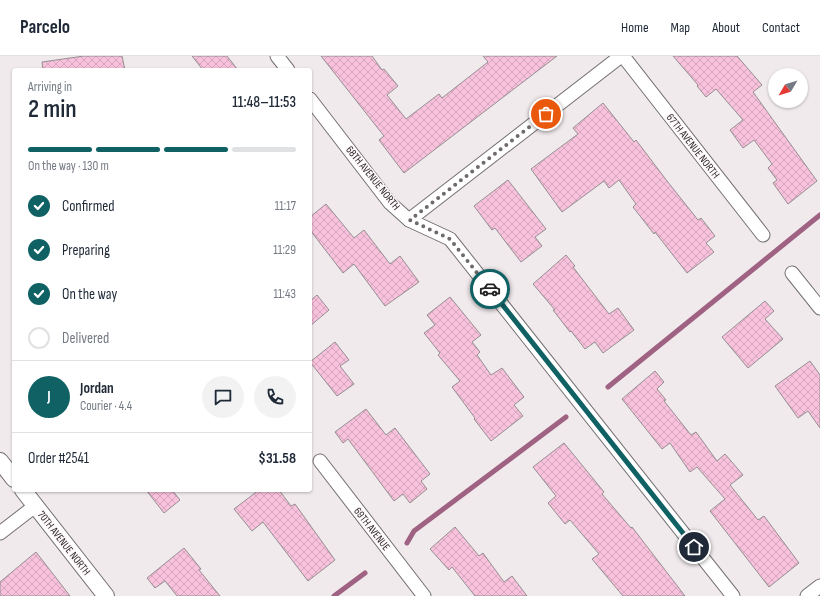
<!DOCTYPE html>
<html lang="en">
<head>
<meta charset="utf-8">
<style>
	:root { --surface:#fff; --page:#f2f2f3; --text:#1f2937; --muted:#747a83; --line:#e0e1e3; --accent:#106164 }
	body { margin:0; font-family:"Sofia Sans Condensed",sans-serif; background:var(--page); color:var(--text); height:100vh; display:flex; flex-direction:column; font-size:15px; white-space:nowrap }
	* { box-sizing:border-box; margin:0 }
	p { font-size:13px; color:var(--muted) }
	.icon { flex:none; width:22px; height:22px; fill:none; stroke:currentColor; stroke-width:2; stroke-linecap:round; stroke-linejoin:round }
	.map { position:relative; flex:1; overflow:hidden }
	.drawer { position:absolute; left:12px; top:12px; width:300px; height:424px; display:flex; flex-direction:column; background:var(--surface); border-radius:4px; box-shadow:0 1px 3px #0004 }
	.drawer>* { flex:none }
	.needle { width:26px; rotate:232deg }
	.tools { position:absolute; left:768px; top:12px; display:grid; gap:8px }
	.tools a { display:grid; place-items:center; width:40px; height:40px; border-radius:50%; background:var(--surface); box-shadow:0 1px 3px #0004; font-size:20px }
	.pin { position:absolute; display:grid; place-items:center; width:34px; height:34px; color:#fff; margin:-17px; border:2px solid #fff; border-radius:50%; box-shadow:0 1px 4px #0007 }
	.courier { position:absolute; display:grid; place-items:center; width:40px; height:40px; margin:-20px; border:3px solid #106164; border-radius:50%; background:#fff; color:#222; box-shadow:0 1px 5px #0007 }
	.overview em { font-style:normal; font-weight:600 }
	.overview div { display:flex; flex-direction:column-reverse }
	.overview { display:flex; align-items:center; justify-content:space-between; height:68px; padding:0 16px }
	h1 { font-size:26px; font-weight:600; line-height:30px }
	.bar { display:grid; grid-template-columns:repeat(4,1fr); gap:6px 4px; align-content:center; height:48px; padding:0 16px }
	.bar i { height:5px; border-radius:3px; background:var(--line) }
	.bar .active { background:var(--accent) }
	.bar p { grid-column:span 4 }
	.line { display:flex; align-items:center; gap:10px; padding:0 16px; border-top:1px solid var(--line) }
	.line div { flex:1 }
	.round { display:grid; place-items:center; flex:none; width:42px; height:42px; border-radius:21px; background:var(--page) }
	ol { padding:0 16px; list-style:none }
	li { display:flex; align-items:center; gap:12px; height:44px }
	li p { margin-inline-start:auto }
	li .icon { padding:4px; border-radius:50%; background:var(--accent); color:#fff; stroke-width:4 }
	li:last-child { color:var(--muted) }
	li i { width:22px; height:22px; border:2px solid var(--line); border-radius:50% }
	header { display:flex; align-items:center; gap:24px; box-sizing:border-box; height:56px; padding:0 20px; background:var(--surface); border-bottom:1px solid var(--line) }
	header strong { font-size:19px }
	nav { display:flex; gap:22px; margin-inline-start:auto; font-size:14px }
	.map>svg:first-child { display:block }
</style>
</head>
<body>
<header>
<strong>Parcelo</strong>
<nav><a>Home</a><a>Map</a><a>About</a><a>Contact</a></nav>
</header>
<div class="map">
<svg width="820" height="540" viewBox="0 0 820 540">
	<defs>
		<pattern id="building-cross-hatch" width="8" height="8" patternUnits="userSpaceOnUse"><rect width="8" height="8" fill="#f8c1dc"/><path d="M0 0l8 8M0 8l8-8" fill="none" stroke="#d5a6bd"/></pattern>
	</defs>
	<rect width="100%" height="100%" fill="#f1eaed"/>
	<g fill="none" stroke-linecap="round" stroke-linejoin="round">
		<g stroke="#9f6282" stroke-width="5">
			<polyline points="608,331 820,159"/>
			<polyline points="407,487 414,475 566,361"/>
			<polyline points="334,540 365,517"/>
		</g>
	</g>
	<g fill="url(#building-cross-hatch)" stroke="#948f91">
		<polygon points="84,0 122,0 125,14 43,14 42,6"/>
		<polygon points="192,0 227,0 238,14 203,14"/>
		<polygon points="321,0 372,0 382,14 384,13 398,30 387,39 406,63 439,38 442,42 488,6 483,0 557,0 404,117 379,84 384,80"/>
		<polygon points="673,0 737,0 762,29 753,36 817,125 788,148 773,127 777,124 768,112 772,108 754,84 743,92 730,74 743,64 716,33 706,41 697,30 698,29"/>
		<polygon points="603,47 634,86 636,84 667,125 698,164 701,162 715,180 706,187 714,196 687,217 655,176 654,178 633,151 636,148 619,124 609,132 604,125 562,156 531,113 578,78 573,72"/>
		<polygon points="508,124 546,173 535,181 542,190 521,206 495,172 492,174 474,150"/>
		<polygon points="326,148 354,182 364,174 390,208 400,200 419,226 385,250 354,208 343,217 310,174 310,161"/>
		<polygon points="566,199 575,210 573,211 609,258 618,252 634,274 603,297 595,286 585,293 571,275 570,276 553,254 555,254 533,228"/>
		<polygon points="317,239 329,254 310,270 310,245"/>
		<polygon points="450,241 481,279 472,286 480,296 477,299 491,319 502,312 524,341 514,349 523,360 491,385 474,363 475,362 452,331 460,325 438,299 440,297 424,277 435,269 427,259"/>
		<polygon points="765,245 774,255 765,263 783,283 748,312 722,281"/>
		<polygon points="335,286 349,304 340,310 354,328 337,340 310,306"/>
		<polygon points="810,305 820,319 820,372 808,355 798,362 775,330"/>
		<polygon points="655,315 664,326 657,333 666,344 664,345 691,379 696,376 717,405 725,398 743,419 730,429 758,464 764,460 799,507 769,531 710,455 725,443 697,411 690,416 670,387 662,393 622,343"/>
		<polygon points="366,353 386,379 395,372 430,418 421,425 427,433 410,447 403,438 394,445 348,383 343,387 335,376"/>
		<polygon points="564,387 604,436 602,438 631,472 632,471 685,540 623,540 592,503 599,498 570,464 565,468 548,447 556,440 533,411"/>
		<polygon points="146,434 172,434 180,444 164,457"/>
		<polygon points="259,434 279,434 291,450 295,448 335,504 308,525 263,466 252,475 234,453"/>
		<polygon points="455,471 479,500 483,497 504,526 512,520 527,540 475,540 452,511 449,514 430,493"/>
		<polygon points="184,492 201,513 199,514 220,540 177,540 165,525 155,532 147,522"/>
		<polygon points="36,496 70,540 0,540 0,526"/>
	</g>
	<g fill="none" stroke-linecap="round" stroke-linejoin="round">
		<defs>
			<g id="minor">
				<polyline points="277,0 288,14"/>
				<polyline points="623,0 763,179"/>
				<polyline points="310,43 390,147 409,164 450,183 733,540"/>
				<polyline points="409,164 621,0"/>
				<polyline points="792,217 820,252"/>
				<polyline points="320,405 424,540"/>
				<polyline points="0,477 35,450"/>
				<polyline points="807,540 820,530"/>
			</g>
			<g id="tertiary">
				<polyline points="0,405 14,423"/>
				<polyline points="23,434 106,540"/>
			</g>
		</defs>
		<use href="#minor" stroke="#746f71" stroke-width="15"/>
		<use href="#tertiary" stroke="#746f71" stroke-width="18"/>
		<use href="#minor" stroke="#fff" stroke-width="13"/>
		<use href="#tertiary" stroke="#fff" stroke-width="16"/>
	</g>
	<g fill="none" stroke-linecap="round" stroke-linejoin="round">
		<polyline stroke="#6f6b6d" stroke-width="4" stroke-dasharray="0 7.2" points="490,233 450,183 410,164 546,58"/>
		<polyline stroke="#106164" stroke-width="5" points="490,233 694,491"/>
	</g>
	<g text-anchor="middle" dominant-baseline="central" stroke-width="3" stroke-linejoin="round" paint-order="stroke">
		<g font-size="11" fill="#292728" stroke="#fef8fb">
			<text transform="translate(693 90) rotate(52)">67TH AVENUE NORTH</text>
			<text transform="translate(373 122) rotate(51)">68TH AVENUE NORTH</text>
			<text transform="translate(372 473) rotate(52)">69TH AVENUE</text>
			<text transform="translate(64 487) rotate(52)">70TH AVENUE NORTH</text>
		</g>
	</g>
</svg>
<div class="tools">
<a><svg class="needle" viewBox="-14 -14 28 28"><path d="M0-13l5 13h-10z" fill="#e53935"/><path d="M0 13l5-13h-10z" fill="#747a83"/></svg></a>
</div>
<div class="pin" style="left:546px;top:58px;background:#ea580c"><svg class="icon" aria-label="bag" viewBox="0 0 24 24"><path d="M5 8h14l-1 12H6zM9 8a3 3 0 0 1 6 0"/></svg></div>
<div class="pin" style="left:694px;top:491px;background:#1f2937"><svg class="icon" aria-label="home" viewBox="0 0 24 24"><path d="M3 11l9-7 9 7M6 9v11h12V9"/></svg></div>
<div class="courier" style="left:490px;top:233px"><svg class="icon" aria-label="car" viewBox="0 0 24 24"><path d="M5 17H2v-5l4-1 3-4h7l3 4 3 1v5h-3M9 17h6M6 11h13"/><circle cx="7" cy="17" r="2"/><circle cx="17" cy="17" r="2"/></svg></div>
<section class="drawer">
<div class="overview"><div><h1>2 min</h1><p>Arriving in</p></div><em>11:48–11:53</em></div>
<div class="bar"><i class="active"></i><i class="active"></i><i class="active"></i><i></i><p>On the way · 130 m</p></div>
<ol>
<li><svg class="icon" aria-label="check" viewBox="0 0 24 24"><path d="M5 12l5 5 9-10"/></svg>Confirmed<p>11:17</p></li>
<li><svg class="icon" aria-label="check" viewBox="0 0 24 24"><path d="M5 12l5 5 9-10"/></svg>Preparing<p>11:29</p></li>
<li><svg class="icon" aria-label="check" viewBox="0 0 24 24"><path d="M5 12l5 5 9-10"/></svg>On the way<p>11:43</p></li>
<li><i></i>Delivered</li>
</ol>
<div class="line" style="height:72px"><b class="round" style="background:var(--accent);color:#fff">J</b><div><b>Jordan</b><p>Courier · 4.4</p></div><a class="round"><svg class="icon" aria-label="chat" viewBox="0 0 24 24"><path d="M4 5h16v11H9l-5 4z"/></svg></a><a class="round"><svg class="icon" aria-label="phone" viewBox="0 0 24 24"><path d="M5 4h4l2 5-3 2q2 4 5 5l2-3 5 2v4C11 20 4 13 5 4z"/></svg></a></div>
<div class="line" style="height:52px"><div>Order #2541</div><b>$31.58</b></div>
</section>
</div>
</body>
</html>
